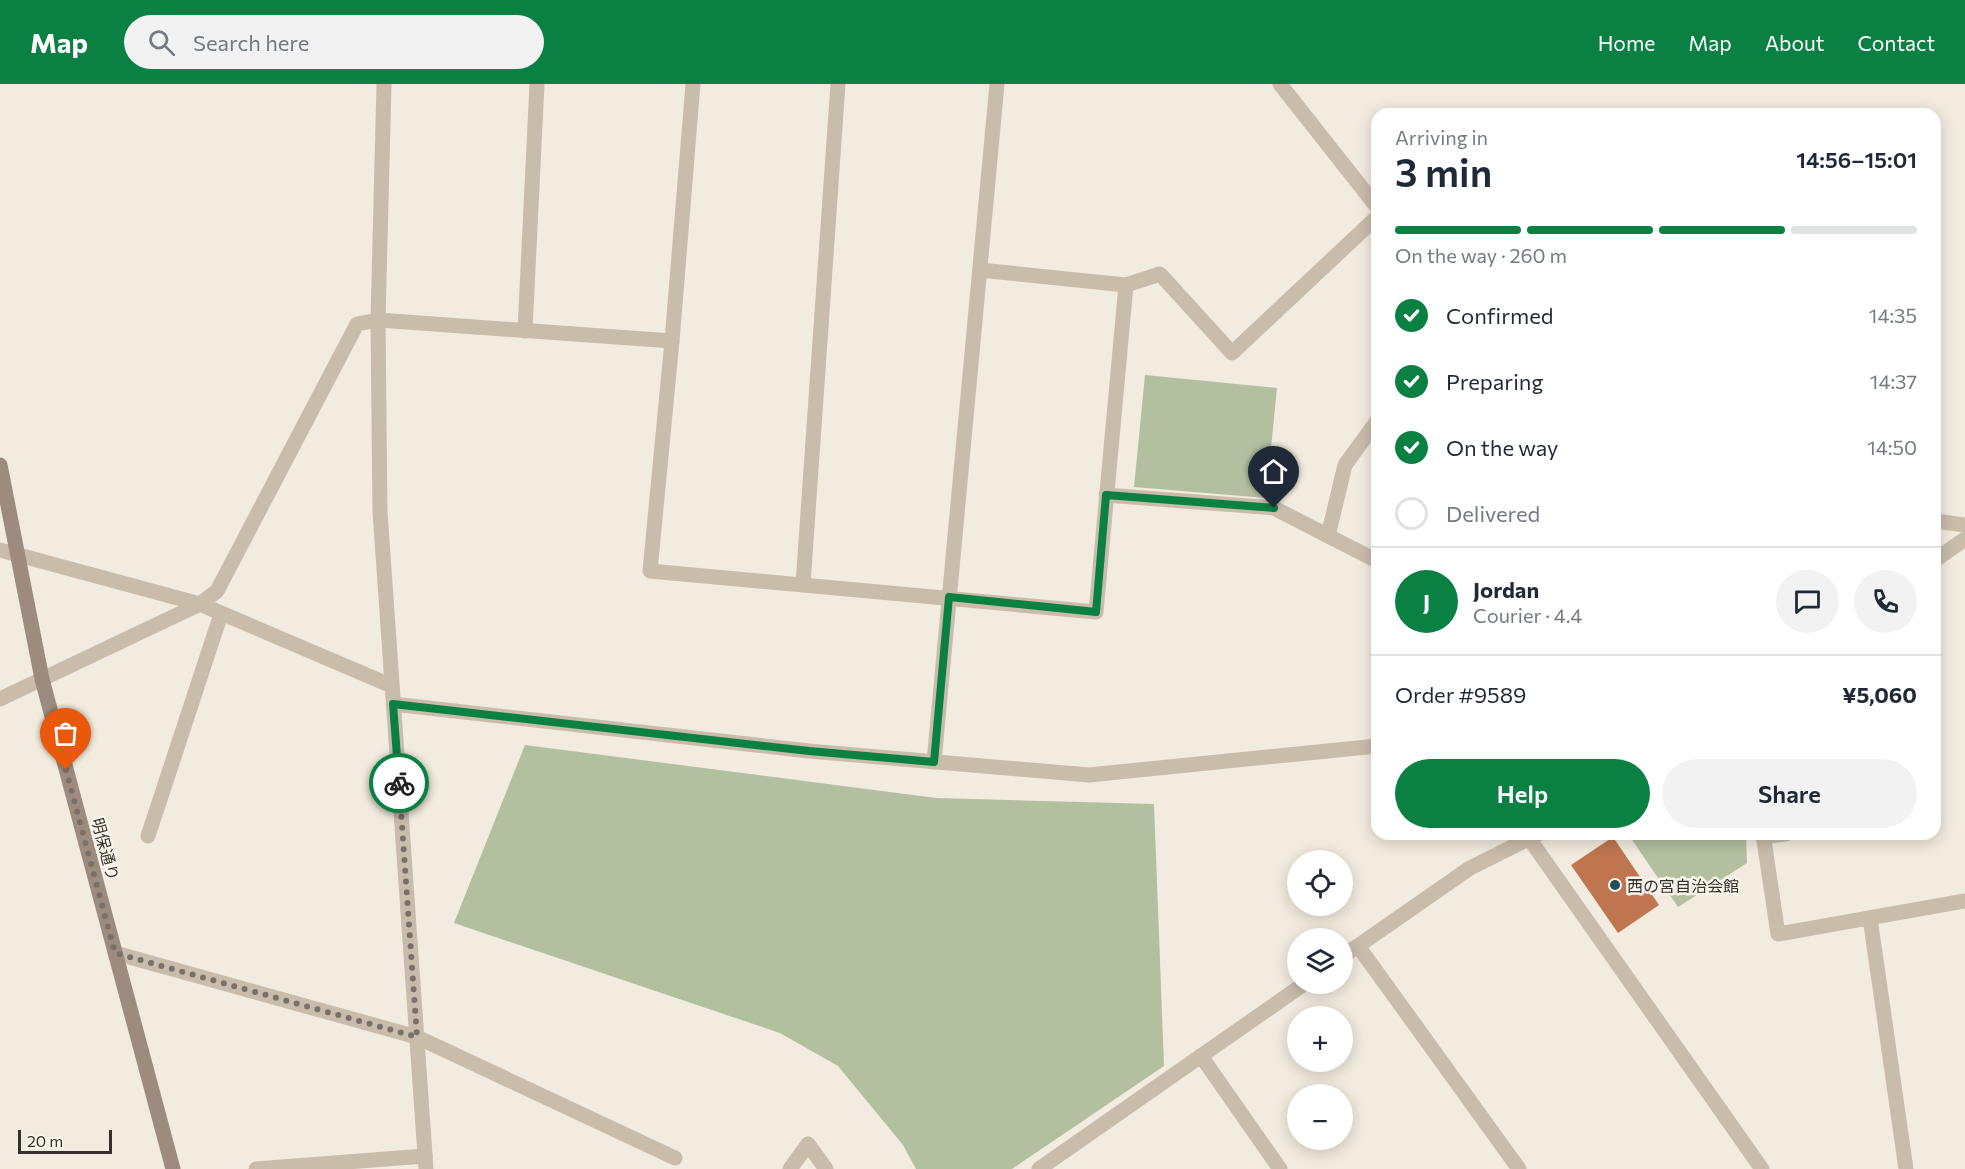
<!DOCTYPE html>
<html lang="en">
<head>
<meta charset="utf-8">
<style>
	:root { --surface:#fff; --page:#f2f2f3; --text:#1f2937; --muted:#747a83; --line:#e0e1e3; --accent:#0b8043 }
	body { margin:0; font-family:Commissioner,"Noto Sans JP",sans-serif; background:var(--page); color:var(--text); height:100vh; display:flex; flex-direction:column; font-size:22px; white-space:nowrap }
	* { box-sizing:border-box; margin:0 }
	p { font-size:20px; color:var(--muted) }
	.icon { flex:none; width:33px; height:33px; fill:none; stroke:currentColor; stroke-width:2; stroke-linecap:round; stroke-linejoin:round }
	.map { position:relative; flex:1; overflow:hidden }
	.drawer { position:absolute; left:1371px; top:24px; width:570px; height:732px; display:flex; flex-direction:column; background:var(--surface); border-radius:18px; box-shadow:0 3px 15px #0003 }
	.drawer>* { flex:none }
	.fabs { position:absolute; left:1287px; top:766px; display:grid; gap:12px }
	.fabs a { display:grid; place-items:center; width:66px; height:66px; border-radius:50%; background:var(--surface); box-shadow:0 3px 15px #0003; font-size:30px }
	.scale { position:absolute; left:18px; bottom:15px; width:94px; box-sizing:border-box; padding-left:6px; border:3px solid #38302a; border-top:0; font-size:16px; line-height:21px; white-space:nowrap; color:#38302a; -webkit-text-stroke:4px #f9f4eb; paint-order:stroke }
	.pin { position:absolute; display:grid; place-items:center; width:51px; height:51px; color:#fff; margin:-62px -26px; border-radius:50% 50% 50% 0; rotate:-45deg; box-shadow:0 0 6px #0007 }
	.pin .icon { rotate:45deg }
	.courier { position:absolute; display:grid; place-items:center; width:60px; height:60px; margin:-30px; border:4px solid #0b8043; border-radius:50%; background:#fff; color:#222; box-shadow:0 2px 8px #0007 }
	.headline em { font-style:normal; font-weight:600 }
	.headline div { display:flex; flex-direction:column-reverse }
	.headline { display:flex; align-items:center; justify-content:space-between; height:102px; padding:0 24px }
	h1 { font-size:39px; font-weight:600; line-height:45px }
	.bar { display:grid; grid-template-columns:repeat(4,1fr); gap:9px 6px; align-content:center; height:72px; padding:0 24px }
	.bar i { height:8px; border-radius:4px; background:var(--line) }
	.bar .active { background:var(--accent) }
	.bar p { grid-column:span 4 }
	.line { display:flex; align-items:center; gap:15px; padding:0 24px; border-top:2px solid var(--line) }
	.line div { flex:1 }
	.round { display:grid; place-items:center; flex:none; width:63px; height:63px; border-radius:32px; background:var(--page) }
	ol { padding:0 24px; list-style:none }
	li { display:flex; align-items:center; gap:18px; height:66px }
	li p { margin-inline-start:auto }
	li .icon { padding:6px; border-radius:50%; background:var(--accent); color:#fff; stroke-width:4 }
	li:last-child { color:var(--muted) }
	li i { width:33px; height:33px; border:3px solid var(--line); border-radius:50% }
	.cta { display:flex; gap:12px; margin-top:auto; padding:12px 24px }
	.cta a { flex:1; height:69px; border-radius:36px; background:var(--accent); color:#fff; font-size:24px; font-weight:600; line-height:69px; text-align:center }
	.cta a+a { background:var(--page); color:var(--text) }
	header { display:flex; align-items:center; gap:36px; box-sizing:border-box; height:84px; padding:0 30px; background:var(--accent); color:#fff }
	header strong { font-size:28px }
	nav { display:flex; gap:33px; margin-inline-start:auto; font-size:21px }
	.search { width:420px; height:54px; background:var(--page); display:flex; align-items:center; gap:15px; box-sizing:border-box; padding:0 21px; border-radius:33px; color:var(--muted); font-size:22px }
	.map>svg:first-child { display:block }
</style>
</head>
<body>
<header>
<strong>Map</strong>
<div class="search"><svg class="icon" aria-label="search" viewBox="0 0 24 24"><circle cx="10" cy="10" r="6"/><path d="M15 15l6 6"/></svg>Search here</div>
<nav><a>Home</a><a>Map</a><a>About</a><a>Contact</a></nav>
</header>
<div class="map">
<svg width="1965" height="1085" viewBox="0 0 1965 1085">
	<rect width="100%" height="100%" fill="#f2ebdf"/>
	<g fill="#b2c0a0">
		<polygon points="1145,291 1277,304 1266,414 1134,403"/>
		<polygon points="525,661 936,714 1154,720 1164,982 1012,1085 916,1085 903,1061 838,982 780,949 454,839"/>
		<polygon points="1628,750 1746,750 1747,779 1678,823"/>
	</g>
	<polygon fill="#bf7650" points="1613,753 1659,821 1618,849 1571,781"/>
	<g fill="none" stroke-linecap="round" stroke-linejoin="round">
		<g stroke="#c9bcab" stroke-width="15">
			<polyline points="384,0 378,236 380,428 426,1085"/>
			<polyline points="693,0 672,257 650,487 1096,528 1126,201"/>
			<polyline points="1280,0 1377,123"/>
			<polyline points="980,186 1126,201 1160,190 1232,269 1377,133"/>
			<polyline points="525,247 537,0"/>
			<polyline points="1106,411 1274,424 1377,477"/>
			<polyline points="1935,437 1965,441"/>
			<polyline points="1328,452 1345,381 1377,337"/>
			<polyline points="0,466 200,520 392,602"/>
			<polyline points="1935,476 1965,455"/>
			<polyline points="803,500 838,0"/>
			<polyline points="0,615 200,520 217,507 357,240 378,236 672,257"/>
			<polyline points="393,620 809,667 1089,691 1377,662"/>
			<polyline points="934,678 997,0"/>
			<polyline points="1526,750 1762,1085"/>
			<polyline points="1763,750 1778,850 1965,817"/>
			<polyline points="148,752 221,530"/>
			<polyline points="1763,753 1786,750"/>
			<polyline points="1870,834 1906,1085"/>
			<polyline points="1358,862 1519,1085"/>
			<polyline points="115,869 417,953 675,1074"/>
			<polyline points="1342,873 1470,784 1538,750"/>
			<polyline points="1201,972 1280,1085"/>
			<polyline points="256,1085 425,1072"/>
			<polyline points="790,1085 808,1060 826,1085"/>
			<polyline points="1039,1085 1304,900"/>
		</g>
		<polyline stroke="#9d8c7d" stroke-width="15" points="0,381 42,595 173,1085"/>
	</g>
	<g fill="none" stroke-linecap="round" stroke-linejoin="round">
		<polyline stroke="#797169" stroke-width="6" stroke-dasharray="0 10.8" points="66,686 115,869 417,953 399,699"/>
		<polyline stroke="#0b8043" stroke-width="8" points="399,699 393,620 809,667 934,678 949,513 1096,528 1106,411 1274,424"/>
	</g>
	<circle fill="#224e57" stroke="#f9f4eb" stroke-width="2" cx="1615" cy="801" r="6"/>
	<g text-anchor="middle" dominant-baseline="central" stroke-width="5" stroke-linejoin="round" paint-order="stroke">
		<g font-size="16" fill="#38302a" stroke="#f9f4eb">
			<text transform="translate(106 765) rotate(75)">明保通り</text>
		</g>
		<g font-size="16" fill="#38302a" stroke="#f9f4eb" text-anchor="start">
			<text x="1627" y="801">西の宮自治会館</text>
		</g>
	</g>
</svg>
<div class="fabs">
<a><svg class="icon" aria-label="locate" viewBox="0 0 24 24"><circle cx="12" cy="12" r="6"/><path d="M12 2v4M12 18v4M2 12h4M18 12h4"/></svg></a>
<a><svg class="icon" aria-label="layers" viewBox="0 0 24 24"><path d="M12 4l9 5-9 5-9-5zM3 14l9 5 9-5"/></svg></a>
<a>+</a>
<a>−</a>
</div>
<div class="scale">20 m</div>
<div class="pin" style="left:66px;top:686px;background:#ea580c"><svg class="icon" aria-label="bag" viewBox="0 0 24 24"><path d="M5 8h14l-1 12H6zM9 8a3 3 0 0 1 6 0"/></svg></div>
<div class="pin" style="left:1274px;top:424px;background:#1f2937"><svg class="icon" aria-label="home" viewBox="0 0 24 24"><path d="M3 11l9-7 9 7M6 9v11h12V9"/></svg></div>
<div class="courier" style="left:399px;top:699px"><svg class="icon" aria-label="bike" viewBox="0 0 24 24"><circle cx="6" cy="16" r="4"/><circle cx="18" cy="16" r="4"/><path d="M6 16l4-8h5l3 8M10 8l3 8H6M13 5h3"/></svg></div>
<section class="drawer">
<div class="headline"><div><h1>3 min</h1><p>Arriving in</p></div><em>14:56–15:01</em></div>
<div class="bar"><i class="active"></i><i class="active"></i><i class="active"></i><i></i><p>On the way · 260 m</p></div>
<ol>
<li><svg class="icon" aria-label="check" viewBox="0 0 24 24"><path d="M5 12l5 5 9-10"/></svg>Confirmed<p>14:35</p></li>
<li><svg class="icon" aria-label="check" viewBox="0 0 24 24"><path d="M5 12l5 5 9-10"/></svg>Preparing<p>14:37</p></li>
<li><svg class="icon" aria-label="check" viewBox="0 0 24 24"><path d="M5 12l5 5 9-10"/></svg>On the way<p>14:50</p></li>
<li><i></i>Delivered</li>
</ol>
<div class="line" style="height:108px"><b class="round" style="background:var(--accent);color:#fff">J</b><div><b>Jordan</b><p>Courier · 4.4</p></div><a class="round"><svg class="icon" aria-label="chat" viewBox="0 0 24 24"><path d="M4 5h16v11H9l-5 4z"/></svg></a><a class="round"><svg class="icon" aria-label="phone" viewBox="0 0 24 24"><path d="M5 4h4l2 5-3 2q2 4 5 5l2-3 5 2v4C11 20 4 13 5 4z"/></svg></a></div>
<div class="line" style="height:78px"><div>Order #9589</div><b>¥5,060</b></div>
<div class="cta"><a>Help</a><a>Share</a></div>
</section>
</div>
</body>
</html>
